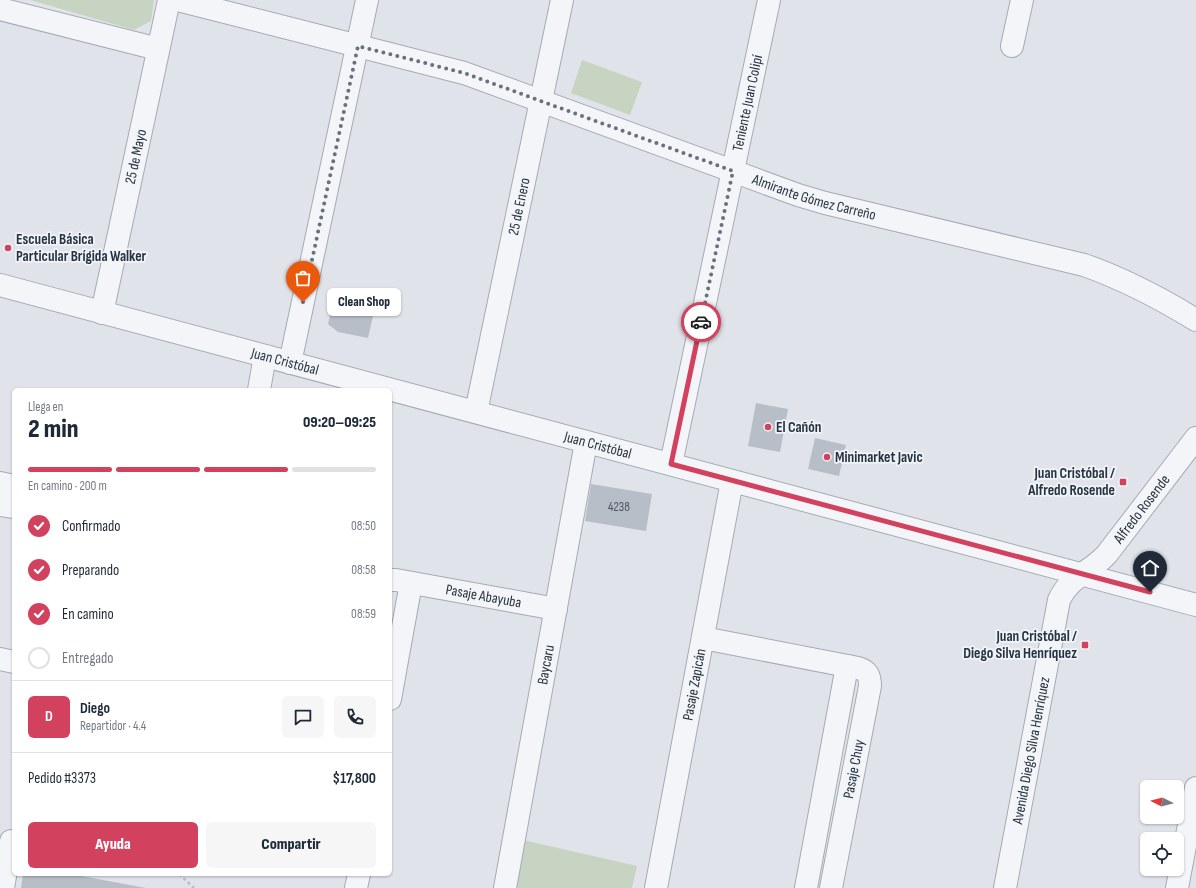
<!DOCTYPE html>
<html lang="es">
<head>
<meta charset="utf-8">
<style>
	:root { --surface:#fff; --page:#f6f6f7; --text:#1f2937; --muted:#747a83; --line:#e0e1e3; --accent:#d2425f }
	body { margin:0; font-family:"Sofia Sans Condensed",sans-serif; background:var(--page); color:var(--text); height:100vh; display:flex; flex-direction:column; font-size:15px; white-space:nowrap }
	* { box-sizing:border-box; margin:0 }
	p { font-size:13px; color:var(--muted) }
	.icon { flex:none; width:22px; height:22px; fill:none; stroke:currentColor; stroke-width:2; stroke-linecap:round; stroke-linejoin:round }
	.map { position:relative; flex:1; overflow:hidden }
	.side { position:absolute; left:12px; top:388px; width:380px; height:488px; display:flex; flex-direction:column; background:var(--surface); border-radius:6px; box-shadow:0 1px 3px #0004 }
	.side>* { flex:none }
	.needle { width:26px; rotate:276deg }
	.controls { position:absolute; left:1140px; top:780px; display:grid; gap:8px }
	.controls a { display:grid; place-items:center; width:44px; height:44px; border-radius:6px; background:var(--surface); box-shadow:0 1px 3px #0004; font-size:20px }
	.pin { position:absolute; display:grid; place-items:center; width:34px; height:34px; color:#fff; margin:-41px -17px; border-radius:50% 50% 50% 0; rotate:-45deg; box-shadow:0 0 4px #0007 }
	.pin .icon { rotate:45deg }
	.courier { position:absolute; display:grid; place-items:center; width:40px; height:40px; margin:-20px; border:3px solid #d2425f; border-radius:50%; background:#fff; color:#222; box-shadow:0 1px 5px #0007 }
	.bubble { position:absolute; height:28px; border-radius:6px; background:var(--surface); box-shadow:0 1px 3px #0004; font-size:13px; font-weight:800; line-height:28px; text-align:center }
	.overview em { font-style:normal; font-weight:800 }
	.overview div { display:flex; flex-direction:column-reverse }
	.overview { display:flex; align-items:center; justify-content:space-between; height:68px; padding:0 16px }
	h1 { font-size:26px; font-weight:800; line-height:30px }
	.bar { display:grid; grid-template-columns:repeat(4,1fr); gap:6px 4px; align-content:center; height:48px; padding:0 16px }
	.bar i { height:5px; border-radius:3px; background:var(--line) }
	.bar .selected { background:var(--accent) }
	.bar p { grid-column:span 4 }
	.line { display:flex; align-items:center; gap:10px; padding:0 16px; border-top:1px solid var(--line) }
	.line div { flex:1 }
	.round { display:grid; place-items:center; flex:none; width:42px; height:42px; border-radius:6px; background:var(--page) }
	ol { padding:0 16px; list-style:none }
	li { display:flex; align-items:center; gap:12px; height:44px }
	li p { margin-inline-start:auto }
	li .icon { padding:4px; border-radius:50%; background:var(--accent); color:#fff; stroke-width:4 }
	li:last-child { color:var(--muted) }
	li i { width:22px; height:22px; border:2px solid var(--line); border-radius:50% }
	.action { display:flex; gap:8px; margin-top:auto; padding:8px 16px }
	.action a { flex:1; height:46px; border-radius:6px; background:var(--accent); color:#fff; font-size:16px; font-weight:800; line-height:46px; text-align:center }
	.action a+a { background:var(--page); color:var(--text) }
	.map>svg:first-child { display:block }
</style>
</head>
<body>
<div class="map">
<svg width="1196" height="888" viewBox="0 0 1196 888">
	<rect width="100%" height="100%" fill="#e0e4ea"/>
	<g fill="#c7d4c1">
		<polygon points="30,0 154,0 151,21 134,30"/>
		<polygon points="582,60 642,82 630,115 571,93"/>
		<polygon points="523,840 637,866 632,888 512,888"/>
	</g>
	<g fill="#b7bec7">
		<polygon points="333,303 374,312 368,338 338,332 328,324"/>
		<polygon points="756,403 788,409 780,452 748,446"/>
		<polygon points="815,438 846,445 839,476 808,469"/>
		<polygon points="591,484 652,494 646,531 585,521"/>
		<polygon points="23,874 71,874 146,888 21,888"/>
	</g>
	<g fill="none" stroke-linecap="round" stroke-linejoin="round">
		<defs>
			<g id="minor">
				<path id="s1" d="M178,0L464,73L798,195L825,203L1084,265C1124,279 1160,298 1196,320"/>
				<polyline points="0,9 158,49"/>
				<polyline points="1012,46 1022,0"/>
				<path id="s2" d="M102,313L169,0"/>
				<polyline points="290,363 367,0"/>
				<polyline points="259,390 265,356"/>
				<path id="s3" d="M476,412L562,0"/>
				<path id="s4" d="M671,464L769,0"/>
				<polyline points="0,483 14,486"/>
				<polyline points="0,505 14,507"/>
				<path id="s5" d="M390,580H396L556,609"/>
				<path d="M703,638L858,668C868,671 870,676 870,686L831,888"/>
				<polyline points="0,659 14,662"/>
				<polyline points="390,699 411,583"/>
				<polyline points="3,888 11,841 14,841"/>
				<polyline points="356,888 359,874"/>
				<path id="s6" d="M505,888L586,442"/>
				<path id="s7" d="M656,888L732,481"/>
				<polyline points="806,888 847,666"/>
				<polyline points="1177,888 1196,788"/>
			</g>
			<g id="tertiary">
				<path id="s8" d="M0,285L1196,605"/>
				<path id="s9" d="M1005,888L1059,600C1070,576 1090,573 1107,554L1196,438"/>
			</g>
		</defs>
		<use href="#minor" stroke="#a5abb4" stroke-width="24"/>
		<use href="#tertiary" stroke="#a5abb4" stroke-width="24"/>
		<polyline stroke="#babfc5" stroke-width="2.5" stroke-dasharray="3 3" stroke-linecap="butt" points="179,874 194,888"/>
		<use href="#minor" stroke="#f3f5f8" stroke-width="22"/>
		<use href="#tertiary" stroke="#f3f5f8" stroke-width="22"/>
	</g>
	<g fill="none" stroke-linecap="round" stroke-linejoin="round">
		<polyline stroke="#68717d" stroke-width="4" stroke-dasharray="0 7.2" points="303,302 358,46 464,73 733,171 701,322"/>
		<polyline stroke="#d2425f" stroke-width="5" points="701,322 671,464 1150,592"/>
	</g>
	<g fill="#d2425f" stroke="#f0f3f7" stroke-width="1.5">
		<circle cx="8" cy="248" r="4"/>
		<circle cx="768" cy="427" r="4"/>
		<circle cx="827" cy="457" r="4"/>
		<rect x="1119" y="478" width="8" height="8" rx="2"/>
		<rect x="1081" y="641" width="8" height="8" rx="2"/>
	</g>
	<g text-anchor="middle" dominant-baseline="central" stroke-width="3.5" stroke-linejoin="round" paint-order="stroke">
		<g font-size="13" fill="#4c5663">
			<text x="619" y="507">4238</text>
		</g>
		<g font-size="15" fill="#283342" stroke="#f0f3f7">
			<text stroke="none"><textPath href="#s4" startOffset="369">Teniente Juan Colipí</textPath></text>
			<text stroke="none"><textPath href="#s2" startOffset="160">25 de Mayo</textPath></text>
			<text stroke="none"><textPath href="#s1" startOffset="667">Almirante Gómez Carreño</textPath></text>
			<text stroke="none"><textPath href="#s3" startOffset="210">25 de Enero</textPath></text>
			<text stroke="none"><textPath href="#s8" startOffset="295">Juan Cristóbal</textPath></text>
			<text stroke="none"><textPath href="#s8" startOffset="619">Juan Cristóbal</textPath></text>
			<text stroke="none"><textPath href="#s9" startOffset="417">Alfredo Rosende</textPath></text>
			<text stroke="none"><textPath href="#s5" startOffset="95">Pasaje Abayuba</textPath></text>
			<text stroke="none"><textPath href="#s6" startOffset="227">Baycaru</textPath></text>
			<text stroke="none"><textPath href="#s7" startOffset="207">Pasaje Zapicán</textPath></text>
			<text stroke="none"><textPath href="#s9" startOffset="140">Avenida Diego Silva Henríquez</textPath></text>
			<text transform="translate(854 769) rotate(-79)">Pasaje Chuy</text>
		</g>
		<g font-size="15" font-weight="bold" fill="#283342" stroke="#f0f3f7" text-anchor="start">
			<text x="16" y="239">Escuela Básica<tspan x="16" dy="17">Particular Brígida Walker</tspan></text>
			<text x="776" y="427">El Cañón</text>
			<text x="835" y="457">Minimarket Javic</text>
			<text x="1115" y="473" text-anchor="end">Juan Cristóbal /<tspan x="1115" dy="17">Alfredo Rosende</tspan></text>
			<text x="1077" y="636" text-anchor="end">Juan Cristóbal /<tspan x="1077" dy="17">Diego Silva Henríquez</tspan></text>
		</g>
	</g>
</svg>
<div class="controls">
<a><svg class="needle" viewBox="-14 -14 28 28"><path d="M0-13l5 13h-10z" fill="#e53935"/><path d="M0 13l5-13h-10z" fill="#747a83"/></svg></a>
<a><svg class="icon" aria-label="locate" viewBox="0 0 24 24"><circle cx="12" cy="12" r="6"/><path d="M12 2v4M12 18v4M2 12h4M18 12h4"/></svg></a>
</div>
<div class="pin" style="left:303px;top:302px;background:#ea580c"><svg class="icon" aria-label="bag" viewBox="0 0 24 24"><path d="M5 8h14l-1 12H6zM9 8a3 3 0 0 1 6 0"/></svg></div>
<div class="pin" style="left:1150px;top:592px;background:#1f2937"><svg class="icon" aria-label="home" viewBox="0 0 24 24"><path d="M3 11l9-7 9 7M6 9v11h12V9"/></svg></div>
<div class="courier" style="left:701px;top:322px"><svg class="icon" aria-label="car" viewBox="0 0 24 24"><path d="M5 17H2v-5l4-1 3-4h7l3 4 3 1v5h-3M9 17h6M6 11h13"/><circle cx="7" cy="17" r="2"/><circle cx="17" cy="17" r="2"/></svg></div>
<div class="bubble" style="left:327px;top:288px;width:74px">Clean Shop</div>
<section class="side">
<div class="overview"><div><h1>2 min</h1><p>Llega en</p></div><em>09:20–09:25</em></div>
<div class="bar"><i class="selected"></i><i class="selected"></i><i class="selected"></i><i></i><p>En camino · 200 m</p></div>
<ol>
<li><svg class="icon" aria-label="check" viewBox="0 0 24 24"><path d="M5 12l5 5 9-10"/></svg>Confirmado<p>08:50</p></li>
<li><svg class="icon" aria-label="check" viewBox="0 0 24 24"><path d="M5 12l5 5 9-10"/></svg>Preparando<p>08:58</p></li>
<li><svg class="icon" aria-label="check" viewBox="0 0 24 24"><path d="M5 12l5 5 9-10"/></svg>En camino<p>08:59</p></li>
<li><i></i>Entregado</li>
</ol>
<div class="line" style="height:72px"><b class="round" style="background:var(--accent);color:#fff">D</b><div><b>Diego</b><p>Repartidor · 4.4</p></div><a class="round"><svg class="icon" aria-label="chat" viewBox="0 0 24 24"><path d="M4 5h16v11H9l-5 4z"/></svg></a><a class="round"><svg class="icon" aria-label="phone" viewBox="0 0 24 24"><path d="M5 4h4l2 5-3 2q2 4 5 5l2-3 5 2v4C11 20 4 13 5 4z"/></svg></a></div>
<div class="line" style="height:52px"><div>Pedido #3373</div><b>$17,800</b></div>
<div class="action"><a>Ayuda</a><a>Compartir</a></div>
</section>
</div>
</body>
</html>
